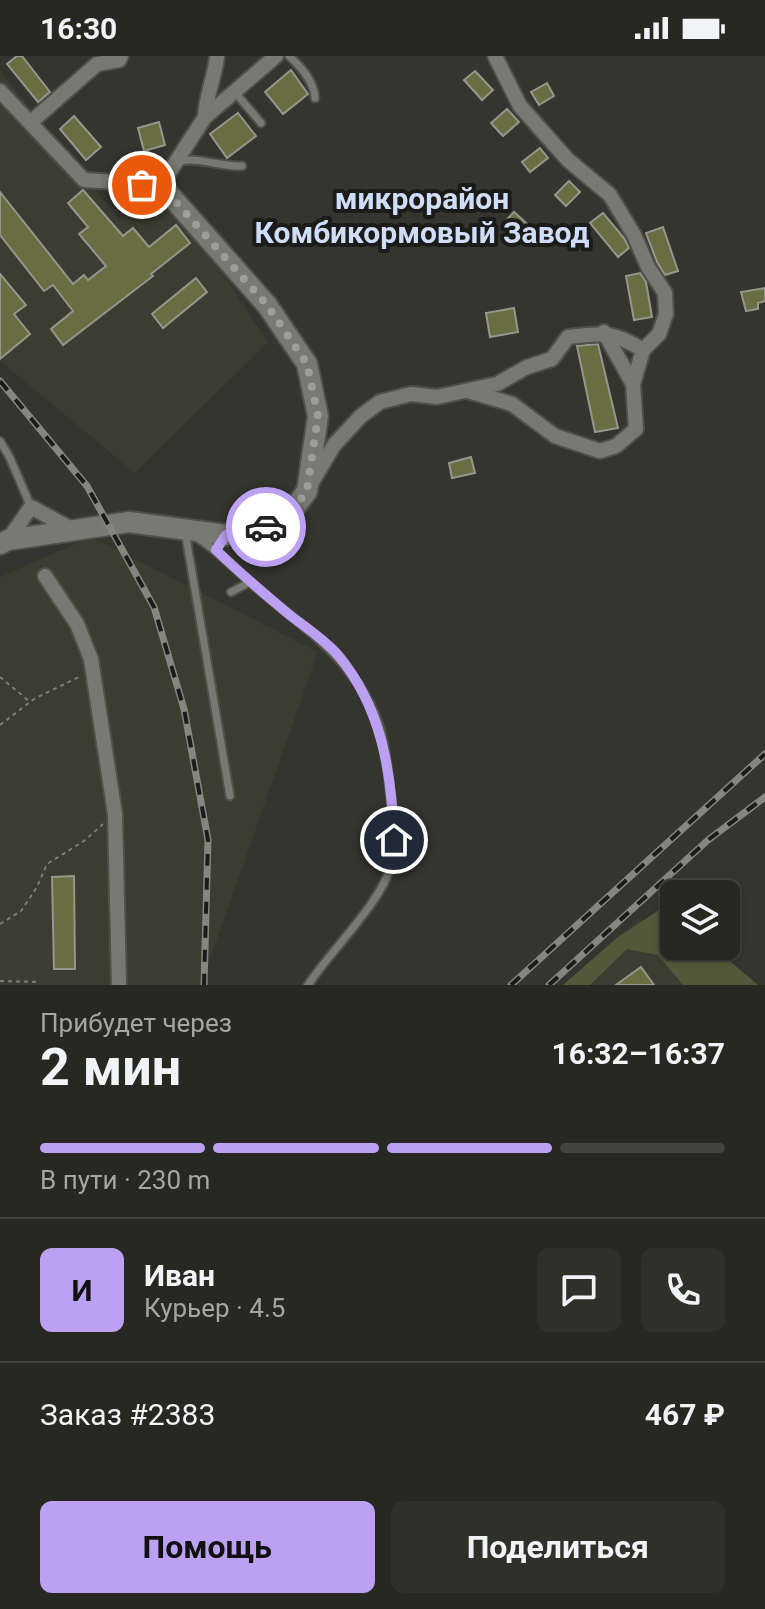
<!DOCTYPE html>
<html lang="ru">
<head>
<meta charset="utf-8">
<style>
	:root { --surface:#272822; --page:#2f302a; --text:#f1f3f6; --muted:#a4a6a5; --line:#434440; --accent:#bca0f2 }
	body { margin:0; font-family:Roboto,sans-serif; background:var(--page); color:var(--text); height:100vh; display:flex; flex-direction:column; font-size:30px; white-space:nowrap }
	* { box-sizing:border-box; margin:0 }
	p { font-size:26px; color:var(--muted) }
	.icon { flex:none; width:44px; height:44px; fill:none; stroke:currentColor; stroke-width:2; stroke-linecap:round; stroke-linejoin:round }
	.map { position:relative; height:929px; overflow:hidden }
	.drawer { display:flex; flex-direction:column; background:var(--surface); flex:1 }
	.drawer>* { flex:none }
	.fabs { position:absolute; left:660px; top:824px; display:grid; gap:16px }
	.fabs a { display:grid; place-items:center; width:80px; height:80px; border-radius:12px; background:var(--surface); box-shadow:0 2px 6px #0004,0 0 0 2px var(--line); font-size:40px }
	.pin { position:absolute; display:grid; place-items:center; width:68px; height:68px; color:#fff; margin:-34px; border:4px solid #fff; border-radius:50%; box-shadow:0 2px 8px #0007 }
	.courier { position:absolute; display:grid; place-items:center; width:80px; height:80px; margin:-40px; border:6px solid #bca0f2; border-radius:50%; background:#fff; color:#222; box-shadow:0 2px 10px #0007 }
	.headline em { font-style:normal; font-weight:700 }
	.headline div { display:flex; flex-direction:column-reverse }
	.headline { display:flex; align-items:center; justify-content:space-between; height:136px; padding:0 40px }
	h1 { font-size:52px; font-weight:700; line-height:60px }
	.bar { display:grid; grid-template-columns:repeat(4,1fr); gap:12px 8px; align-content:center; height:96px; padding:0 40px }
	.bar i { height:10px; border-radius:6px; background:var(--line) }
	.bar .current { background:var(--accent) }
	.bar p { grid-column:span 4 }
	.line { display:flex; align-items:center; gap:20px; padding:0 40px; border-top:2px solid var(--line) }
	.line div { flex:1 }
	.round { display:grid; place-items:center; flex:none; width:84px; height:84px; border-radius:12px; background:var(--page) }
	.primary-button { display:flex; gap:16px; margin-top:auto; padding:16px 40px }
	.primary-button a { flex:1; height:92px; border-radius:12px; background:var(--accent); color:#111; font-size:32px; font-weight:700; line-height:92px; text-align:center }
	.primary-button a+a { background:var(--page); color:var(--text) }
	.status { display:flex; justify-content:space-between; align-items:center; height:56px; padding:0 40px; background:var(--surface); direction:ltr }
	.status svg { height:22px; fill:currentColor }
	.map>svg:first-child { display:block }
</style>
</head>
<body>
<div class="status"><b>16:30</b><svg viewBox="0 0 49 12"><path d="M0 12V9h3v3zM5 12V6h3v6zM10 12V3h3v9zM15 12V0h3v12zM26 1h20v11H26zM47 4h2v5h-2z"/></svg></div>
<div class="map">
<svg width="765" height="929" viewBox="0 0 765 929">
	<rect width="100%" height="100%" fill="#34352e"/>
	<g fill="#3b3d30">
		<polygon points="0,15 118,162 162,144 225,221 268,286 135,417 0,305"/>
		<polygon points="91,481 318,596 201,929 0,929 0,521"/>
		<polygon points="640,861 697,929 564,929"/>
	</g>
	<polygon fill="#54583b" points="674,844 674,890 712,890 758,929 683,929 658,899 627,893 590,929 563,929 618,881"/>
	<g fill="#686e41" stroke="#95968e" stroke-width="2">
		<polygon points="17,0 22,0 50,36 38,46 7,8"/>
		<polygon points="291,14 308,38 283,58 265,36"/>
		<polygon points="475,15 493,34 482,44 464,24"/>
		<polygon points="547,27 554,40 539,49 531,36"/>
		<polygon points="507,53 519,66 503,80 491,67"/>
		<polygon points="238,57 256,80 227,102 210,78"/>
		<polygon points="74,60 101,91 86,104 60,73"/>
		<polygon points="159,66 165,89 144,95 138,72"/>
		<polygon points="540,92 548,102 530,116 522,106"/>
		<polygon points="569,125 580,136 566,150 555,139"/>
		<polygon points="83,134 123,180 133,172 149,191 176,169 190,187 151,218 153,220 63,289 51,273 73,255 53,229 44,235 0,179 0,136 73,228 84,219 88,224 106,210 79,178 88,171 68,147"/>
		<polygon points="514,156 534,174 522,187 502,169"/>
		<polygon points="603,157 624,182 629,192 618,201 590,167"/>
		<polygon points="663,171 678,215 665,219 657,206 646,177"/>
		<polygon points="640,217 646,226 652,261 634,264 626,220"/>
		<polygon points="0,218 26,249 14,258 30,278 0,303"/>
		<polygon points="196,222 207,236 163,272 152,258"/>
		<polygon points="765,232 765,245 758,247 758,253 746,255 741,236"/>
		<polygon points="514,252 518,276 490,281 486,257"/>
		<polygon points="598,288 618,372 595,376 577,290"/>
		<polygon points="471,401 475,417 452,422 449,407"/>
		<polygon points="74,820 75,913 54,913 52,821"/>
		<polygon points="641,911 654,929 616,929"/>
	</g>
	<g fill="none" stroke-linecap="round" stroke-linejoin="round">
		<defs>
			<g id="lane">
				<path d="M289,0C301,11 314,25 315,42"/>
				<polyline points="234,35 261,67"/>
				<path d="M180,105C200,101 220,111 242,110"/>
				<polyline points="0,385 10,402 31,451"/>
				<polyline points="185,475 230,740"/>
				<path d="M199,483C223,499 242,520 264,538C312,577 363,613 381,676C386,695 388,716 390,736C394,759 397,786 391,809C382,846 331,894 308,929"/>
				<polyline points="231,536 250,526"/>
			</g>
			<g id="street">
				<polyline points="0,35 84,124 161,129 205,61 276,0"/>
				<path d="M205,61C206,39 215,21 217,0"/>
				<polyline points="31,66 97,8 119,4 121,0"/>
				<polyline points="633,328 643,294"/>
				<polyline points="468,335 512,348 555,380 600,395 616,390 636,373 633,328 604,276"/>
				<path d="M311,428L334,389L361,360L380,346L411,338L437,341L497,328L527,311L552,303L568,281C601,277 613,275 643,294L659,278L666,258L665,237L648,211L634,179L610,139L568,104L520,50L495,0"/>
				<polyline points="8,484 31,451 75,475"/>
				<polyline points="45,520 77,568 91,603 115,758 119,929"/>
			</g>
			<polyline id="secondary" points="0,488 8,484 129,466 226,479 262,474 290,458 307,435 318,360 307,308 267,249 161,129"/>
		</defs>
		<use href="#lane" stroke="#4f504b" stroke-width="11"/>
		<use href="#street" stroke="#4f504b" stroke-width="18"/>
		<use href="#secondary" stroke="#4f504b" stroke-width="24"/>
		<g stroke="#7d7e79" stroke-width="2" stroke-dasharray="4 4" stroke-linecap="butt">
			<polyline points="0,621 29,645"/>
			<polyline points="0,669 34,643 81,620"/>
			<polyline points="0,868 21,855 37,831 47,808 84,785 103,768"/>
			<polyline points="0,925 39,926"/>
		</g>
		<use href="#lane" stroke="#787971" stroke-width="7"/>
		<use href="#street" stroke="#787971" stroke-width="14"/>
		<use href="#secondary" stroke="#787971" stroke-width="20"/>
		<defs>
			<g id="rail">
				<polyline points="0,325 87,430 154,551 184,653 208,784 204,929"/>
				<polyline points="511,929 765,698"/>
				<polyline points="549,929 708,784 765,741"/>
			</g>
		</defs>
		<use href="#rail" stroke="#858680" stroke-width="7"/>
		<use href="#rail" stroke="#1b1c19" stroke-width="4" stroke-dasharray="12" stroke-linecap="butt"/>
	</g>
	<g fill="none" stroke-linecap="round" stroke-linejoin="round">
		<polyline stroke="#9d9e99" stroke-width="8" stroke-dasharray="0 14.4" points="142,129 161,129 267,249 307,308 318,360 307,435 290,458 266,471"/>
		<path stroke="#bca0f2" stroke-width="10" d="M266,471L226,479L216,494C239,516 262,536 286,556C303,570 323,582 338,599C382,652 392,718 394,784"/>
	</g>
	<g text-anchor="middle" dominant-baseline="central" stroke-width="8" stroke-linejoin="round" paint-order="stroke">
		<g font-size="30" font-weight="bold" fill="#d0ddf8" stroke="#1b1c19">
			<text x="422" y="142">микрорайон<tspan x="422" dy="34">Комбикормовый Завод</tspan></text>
		</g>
	</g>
</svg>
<div class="fabs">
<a><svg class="icon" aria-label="layers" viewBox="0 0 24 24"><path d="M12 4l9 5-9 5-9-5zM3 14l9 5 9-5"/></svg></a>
</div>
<div class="pin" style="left:142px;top:129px;background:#ea580c"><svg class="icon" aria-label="bag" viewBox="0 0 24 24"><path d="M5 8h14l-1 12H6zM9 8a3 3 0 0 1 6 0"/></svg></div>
<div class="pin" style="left:394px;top:784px;background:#1f2937"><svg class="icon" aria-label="home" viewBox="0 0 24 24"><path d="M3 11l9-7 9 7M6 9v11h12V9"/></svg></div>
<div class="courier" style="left:266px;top:471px"><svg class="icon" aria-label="car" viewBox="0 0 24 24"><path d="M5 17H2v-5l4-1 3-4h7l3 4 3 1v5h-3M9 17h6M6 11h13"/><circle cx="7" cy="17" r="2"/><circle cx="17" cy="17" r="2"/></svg></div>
</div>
<section class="drawer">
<div class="headline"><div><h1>2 мин</h1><p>Прибудет через</p></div><em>16:32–16:37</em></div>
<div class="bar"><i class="current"></i><i class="current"></i><i class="current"></i><i></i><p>В пути · 230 m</p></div>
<div class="line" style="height:144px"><b class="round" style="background:var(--accent);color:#111">И</b><div><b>Иван</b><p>Курьер · 4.5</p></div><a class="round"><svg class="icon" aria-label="chat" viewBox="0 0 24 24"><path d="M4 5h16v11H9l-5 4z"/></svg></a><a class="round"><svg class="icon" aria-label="phone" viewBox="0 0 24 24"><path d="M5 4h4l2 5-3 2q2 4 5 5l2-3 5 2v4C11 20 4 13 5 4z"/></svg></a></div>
<div class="line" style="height:104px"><div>Заказ #2383</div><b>467 ₽</b></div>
<div class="primary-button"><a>Помощь</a><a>Поделиться</a></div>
</section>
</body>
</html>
